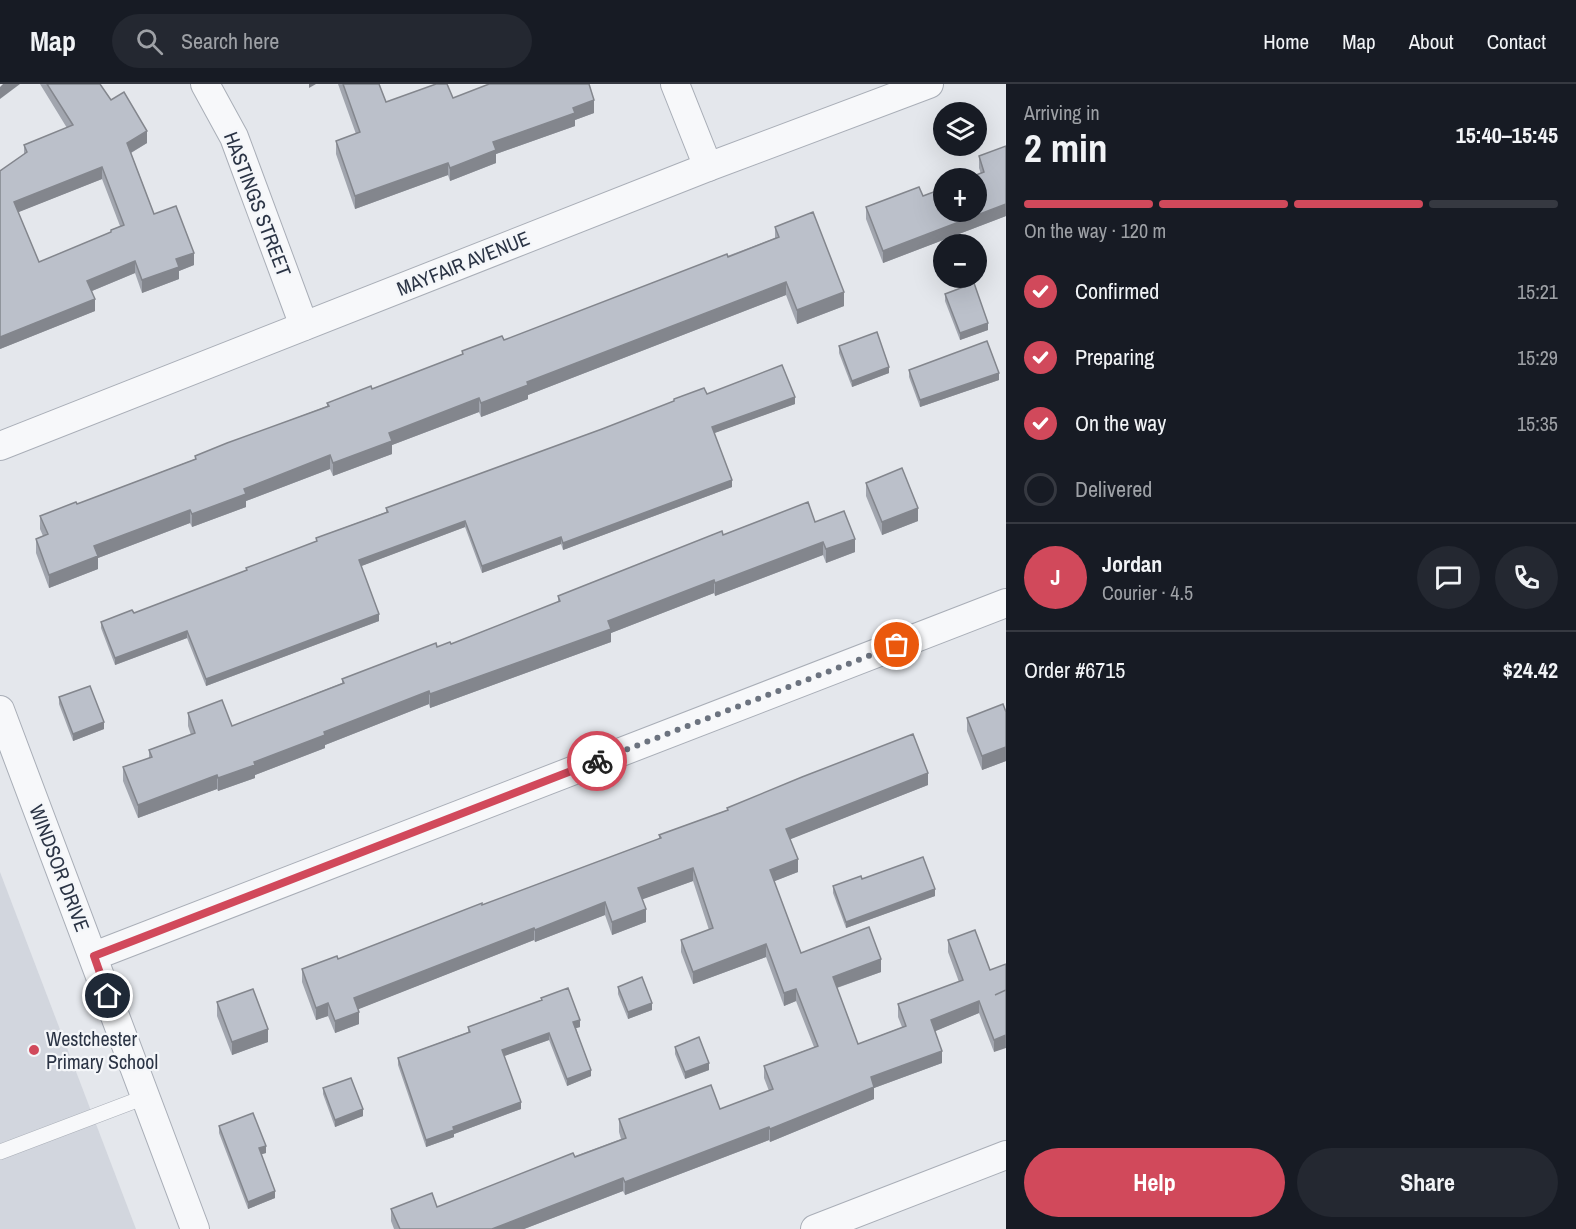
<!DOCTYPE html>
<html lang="en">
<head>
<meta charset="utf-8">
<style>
	:root { --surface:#171b24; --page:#242831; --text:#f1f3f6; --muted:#9ea1a6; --line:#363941; --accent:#d1495b }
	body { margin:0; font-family:"Archivo Narrow",sans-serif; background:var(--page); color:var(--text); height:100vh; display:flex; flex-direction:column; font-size:22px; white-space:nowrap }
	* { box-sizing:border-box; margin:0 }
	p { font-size:20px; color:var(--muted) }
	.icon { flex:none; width:33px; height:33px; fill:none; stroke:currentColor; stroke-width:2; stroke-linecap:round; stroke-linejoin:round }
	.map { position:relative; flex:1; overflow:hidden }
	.side { display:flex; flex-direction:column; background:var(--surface); width:570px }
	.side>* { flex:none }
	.tools { position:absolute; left:933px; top:18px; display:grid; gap:12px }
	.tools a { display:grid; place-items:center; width:54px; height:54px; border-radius:50%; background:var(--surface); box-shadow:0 6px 24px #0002; font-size:30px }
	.pin { position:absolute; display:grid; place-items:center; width:51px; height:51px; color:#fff; margin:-26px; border:3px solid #fff; border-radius:50%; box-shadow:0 2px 6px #0007 }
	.courier { position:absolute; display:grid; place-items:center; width:60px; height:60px; margin:-30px; border:4px solid #d1495b; border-radius:50%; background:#fff; color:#222; box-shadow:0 2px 8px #0007 }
	.summary em { font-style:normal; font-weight:700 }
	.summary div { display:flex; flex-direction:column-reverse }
	.summary { display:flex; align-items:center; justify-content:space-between; height:102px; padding:0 18px }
	h1 { font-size:39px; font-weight:700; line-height:45px }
	.bar { display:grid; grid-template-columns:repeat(4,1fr); gap:9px 6px; align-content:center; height:72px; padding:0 18px }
	.bar i { height:8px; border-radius:4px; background:var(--line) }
	.bar .current { background:var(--accent) }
	.bar p { grid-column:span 4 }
	.line { display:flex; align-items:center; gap:15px; padding:0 18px; border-top:2px solid var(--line) }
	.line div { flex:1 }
	.round { display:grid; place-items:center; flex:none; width:63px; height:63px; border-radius:32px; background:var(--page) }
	ol { padding:0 18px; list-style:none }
	li { display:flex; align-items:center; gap:18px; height:66px }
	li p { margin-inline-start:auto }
	li .icon { padding:6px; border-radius:50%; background:var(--accent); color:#fff; stroke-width:4 }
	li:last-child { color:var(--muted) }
	li i { width:33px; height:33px; border:3px solid var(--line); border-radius:50% }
	.action { display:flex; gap:12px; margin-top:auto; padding:12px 18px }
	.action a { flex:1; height:69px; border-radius:36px; background:var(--accent); color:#fff; font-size:24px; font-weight:700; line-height:69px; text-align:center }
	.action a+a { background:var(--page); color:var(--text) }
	header { display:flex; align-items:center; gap:36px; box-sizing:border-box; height:84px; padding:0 30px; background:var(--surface); border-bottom:2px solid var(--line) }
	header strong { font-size:28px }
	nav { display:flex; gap:33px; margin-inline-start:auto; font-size:21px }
	.search { width:420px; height:54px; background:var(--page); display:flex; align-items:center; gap:15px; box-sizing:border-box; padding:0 21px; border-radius:33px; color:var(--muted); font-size:22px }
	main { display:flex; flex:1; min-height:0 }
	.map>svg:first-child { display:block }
</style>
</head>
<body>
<header>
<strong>Map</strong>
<div class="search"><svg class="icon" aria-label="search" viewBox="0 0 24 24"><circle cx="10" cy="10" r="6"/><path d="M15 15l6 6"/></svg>Search here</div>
<nav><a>Home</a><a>Map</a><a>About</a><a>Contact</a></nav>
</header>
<main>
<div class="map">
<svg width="1006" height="1145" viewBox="0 0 1006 1145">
	<rect width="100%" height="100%" fill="#e4e7ec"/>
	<polygon fill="#d2d6de" points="0,788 136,1145 0,1145"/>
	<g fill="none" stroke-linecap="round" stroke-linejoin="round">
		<defs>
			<polyline id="service" points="0,1068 145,1013"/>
			<g id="minor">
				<polyline points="205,0 234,53 304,242"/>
				<polyline points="675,0 708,83"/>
				<polyline points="0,362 708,83 929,0"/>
				<polyline points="0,626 195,1145"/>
				<polyline points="94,872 1006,519"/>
				<polyline points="815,1145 1006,1071"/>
			</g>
		</defs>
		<use href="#service" stroke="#a9aeb7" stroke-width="16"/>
		<use href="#minor" stroke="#a9aeb7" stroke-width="30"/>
		<use href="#service" stroke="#f7f8fa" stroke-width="15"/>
		<use href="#minor" stroke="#f7f8fa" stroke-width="28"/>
	</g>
	<g fill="#a1a5ae" fill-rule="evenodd">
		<path d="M40,0H100L111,16L147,59L131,69L154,130L194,181L179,187V195L142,209L135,189L92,207L95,227L0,265V87L24,71V61L67,44ZM102,95L120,142L111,146V148L39,178L18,128Z"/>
		<polygon points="338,0 379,0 386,18 453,14 594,29 575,36 575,42 496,70 496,79 450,97 448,91 355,125 336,70 336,57 356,50"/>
		<polygon points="979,72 1006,132 883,179 866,135 866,123 923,112 981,90 979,84"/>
		<polygon points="775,143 844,222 797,240 786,211 528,311 528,315 481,333 479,328 392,361 392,370 333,392 330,385 246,417 246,423 192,443 190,439 98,474 98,485 49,504 36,469 36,455 43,452 40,445 40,432 77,420 195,375 195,372 327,322 327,319 372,305 462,271 462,267 504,256 775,154"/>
		<polygon points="945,210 988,246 960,256 945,217"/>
		<polygon points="839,262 889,289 852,303 839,269"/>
		<polygon points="909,286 999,296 920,323 909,293"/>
		<polygon points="707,310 795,320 714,349 732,403 563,466 561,460 482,489 465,443 361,482 379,537 206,602 187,554 115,581 101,544 101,538 134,529 246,487 246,484 316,458 316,454 386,428 386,424 602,345 674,318 674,315"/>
		<polygon points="866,399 918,437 882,451 866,412"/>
		<polygon points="815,438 855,468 826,479 823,471 715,512 714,509 611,549 611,558 430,624 429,620 325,661 325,664 255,691 255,694 218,707 217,705 138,734 123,697 123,683 149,674 149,666 191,651 188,642 188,629 232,642 342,599 342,595 437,563 451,560 558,518 558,512 723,451"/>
		<polygon points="59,613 104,645 73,657 59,620"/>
		<polygon points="1006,628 1006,677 982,686 967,647 967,634"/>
		<polygon points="928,701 790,755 798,788 774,797 801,869 881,888 837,904 858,960 902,943 898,933 898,920 959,898 948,868 948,856 990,886 1006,880 994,968 979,929 935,947 942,979 874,1004 874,1015 770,1058 769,1056 625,1111 623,1107 524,1145 394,1145 391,1137 391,1125 437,1123 621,1055 619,1048 619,1035 720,1025 769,1007 764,994 764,982 814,963 796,917 784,922 766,873 693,900 681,868 681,856 709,846 693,797 642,815 646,838 612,851 605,831 535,858 534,856 358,925 359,940 335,949 328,932 316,936 302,898 302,885 338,875 659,755 659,751 727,726 727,724"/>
		<polygon points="862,795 935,812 846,844 833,809 833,802"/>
		<polygon points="618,903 652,926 628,935 618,910"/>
		<polygon points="541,914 580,943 576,944 591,992 567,1002 549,956 504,972 521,1025 454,1050 454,1053 426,1063 398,981 398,974 468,948 468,943 541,917"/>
		<polygon points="217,918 268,958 232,971 217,932"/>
		<polygon points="675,963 709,986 685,995 675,970"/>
		<polygon points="323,1004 363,1032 335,1043 323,1010"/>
		<polygon points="219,1042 266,1069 261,1070 275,1114 248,1125 219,1049"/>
	</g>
	<g fill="#83868d">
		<polygon points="3,0 20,0 0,15 0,3"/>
		<polygon points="309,0 316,0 309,4"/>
		<polygon points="594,16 594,29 575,36 575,42 496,70 496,79 450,97 450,84 493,58 573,24"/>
		<polygon points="147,47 147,59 127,71 127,59"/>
		<polygon points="448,79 448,91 355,125 355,112"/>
		<polygon points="102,83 102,95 14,130 14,118"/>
		<polygon points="1006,120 1006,132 883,179 883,167"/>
		<polygon points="194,169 194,181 179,187 179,195 142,209 142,196 176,175"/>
		<polygon points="135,177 135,189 87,209 87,197"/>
		<polygon points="786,198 786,211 528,311 528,315 481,333 481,319 527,298"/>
		<polygon points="844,208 844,222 797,240 797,226"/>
		<polygon points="95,215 95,227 0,265 0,253"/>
		<polygon points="988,239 988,246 960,256 960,249"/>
		<polygon points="889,283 889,289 852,303 852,297"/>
		<polygon points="999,289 999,296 920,323 920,316"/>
		<polygon points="795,313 795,320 712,350 712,343"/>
		<polygon points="479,314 479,328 392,361 392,370 333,392 333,379 389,349"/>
		<polygon points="330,371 330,385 246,417 246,423 192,443 192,430 244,405"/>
		<polygon points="732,396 732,403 563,466 563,459"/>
		<polygon points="918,424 918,437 882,451 882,438"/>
		<polygon points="190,426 190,439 98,474 98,485 49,504 49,491 94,462"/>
		<polygon points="465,437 465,443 359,483 359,476"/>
		<polygon points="561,453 561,460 482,489 482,482"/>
		<polygon points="855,455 855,468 826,479 826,465"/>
		<polygon points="823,458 823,471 715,512 715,499"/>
		<polygon points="714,496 714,509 611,549 611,558 430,624 430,610 608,537"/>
		<polygon points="379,530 379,537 206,602 206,595"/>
		<polygon points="187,547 187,554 115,581 115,574"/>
		<polygon points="429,607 429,620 325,661 325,664 255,691 255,694 218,707 218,694 324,648"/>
		<polygon points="104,638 104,645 73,657 73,650"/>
		<polygon points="1006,663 1006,677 982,686 982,672"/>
		<polygon points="928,689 928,701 786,757 786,745"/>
		<polygon points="217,691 217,705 138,734 138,721"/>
		<polygon points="798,775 798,788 770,799 770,786"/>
		<polygon points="693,784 693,797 638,817 638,804"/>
		<polygon points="935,805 935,812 846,844 846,838"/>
		<polygon points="605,818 605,831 535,858 535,846"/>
		<polygon points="646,825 646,838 612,851 612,838"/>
		<polygon points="534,844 534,856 354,927 354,914"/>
		<polygon points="766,860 766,873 693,900 693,888"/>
		<polygon points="881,875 881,888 833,905 833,893"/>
		<polygon points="796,905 796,917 784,922 784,909"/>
		<polygon points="979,917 979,929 931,949 931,936"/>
		<polygon points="328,919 328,932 316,936 316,924"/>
		<polygon points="652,919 652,926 628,935 628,928"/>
		<polygon points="359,928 359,940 335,949 335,937"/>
		<polygon points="580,936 580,943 573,945 573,938"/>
		<polygon points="268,945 268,958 232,971 232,958"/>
		<polygon points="549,949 549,956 502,973 502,966"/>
		<polygon points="1006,951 1006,964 994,968 994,956"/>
		<polygon points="942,967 942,979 874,1004 874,1015 770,1058 770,1045 871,993"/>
		<polygon points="709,979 709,986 685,995 685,988"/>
		<polygon points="591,986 591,992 567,1002 567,995"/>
		<polygon points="521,1018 521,1025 454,1050 454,1053 426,1063 426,1056 453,1043"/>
		<polygon points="363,1025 363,1032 335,1043 335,1036"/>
		<polygon points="769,1043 769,1056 625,1111 625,1098"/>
		<polygon points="266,1062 266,1069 259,1071 259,1064"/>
		<polygon points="623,1094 623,1107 524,1145 492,1145"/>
		<polygon points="275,1107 275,1114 248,1125 248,1118"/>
	</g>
	<g fill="#bbc0ca" stroke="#83868d" stroke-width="1.5" fill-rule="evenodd">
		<path d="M47,0H100L111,16L124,8L147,47L127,59L154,130L176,122L194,169L176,175L179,183L142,196L135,177L87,197L95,215L0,253V87L27,68L24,61L73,41ZM102,83L124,141L111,146V148L39,178L14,118Z"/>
		<polygon points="343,0 379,0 386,18 436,0 447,0 453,14 489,0 589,0 594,16 573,24 575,29 493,58 496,66 450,84 448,79 355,112 336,57 360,48"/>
		<polygon points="1006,62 1006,120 883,167 866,123 919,103 923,112 944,104 944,128 976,128 976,94 968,94 984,88 979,72"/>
		<polygon points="813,128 844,208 797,226 786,198 527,298 528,301 481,319 479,314 389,349 392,357 333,379 330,371 244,405 246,410 192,430 190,426 94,462 98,472 49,491 36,455 48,450 40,432 76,418 77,420 196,375 195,372 227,359 329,322 327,319 371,302 372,305 463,270 462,267 502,252 504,256 727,170 728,173 779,153 775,143"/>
		<polygon points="974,199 988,239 960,249 945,210"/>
		<polygon points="877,248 889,283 852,297 839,262"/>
		<polygon points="987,257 999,289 920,316 909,286"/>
		<polygon points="782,281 795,313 712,343 732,396 563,459 561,453 482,482 465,437 359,476 379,530 206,595 187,547 115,574 101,538 132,526 134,529 247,486 246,484 317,457 316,454 388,428 386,424 602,345 674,317 674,315 704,304 707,310"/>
		<polygon points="902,384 918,424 882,438 866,399"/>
		<polygon points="808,418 815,438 844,427 855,455 826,465 823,458 715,499 714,496 608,537 611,545 430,610 429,607 324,648 325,651 254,678 255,681 218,694 217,691 138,721 123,683 152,673 149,666 195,649 188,629 222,616 232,642 344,599 342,595 436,559 437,563 450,558 451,560 560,517 558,512 722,447 723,451"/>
		<polygon points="90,602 104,638 73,650 59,613"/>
		<polygon points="1003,620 1006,628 1006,663 982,672 967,634"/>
		<polygon points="913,650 928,689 786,745 798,775 770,786 801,869 869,843 881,875 833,893 858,960 906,942 898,920 963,896 948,856 975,846 990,886 1006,880 1006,906 995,911 1006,906 1006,951 994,956 979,917 931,936 942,967 871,993 874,1003 770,1045 769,1043 625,1098 623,1094 492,1145 400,1145 391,1125 432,1109 437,1123 573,1069 575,1073 626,1054 619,1035 711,1001 720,1025 773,1005 764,982 818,962 796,905 784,909 766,860 693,888 681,856 713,844 693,784 638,804 646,825 612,838 605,818 535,846 534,844 354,914 359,928 335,937 328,919 316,924 302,885 337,872 338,875 482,819 482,821 661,754 659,751 728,726 727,724 802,693"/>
		<polygon points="923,773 935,805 846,838 833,802 861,792 862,795"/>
		<polygon points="642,893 652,919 628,928 618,903"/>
		<polygon points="568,904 580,936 573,938 591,986 567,995 549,949 502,966 521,1018 453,1043 454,1046 426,1056 398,974 470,948 468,943 542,916 541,914"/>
		<polygon points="253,905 268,945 232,958 217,918"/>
		<polygon points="699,953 709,979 685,988 675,963"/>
		<polygon points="351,994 363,1025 335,1036 323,1004"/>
		<polygon points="253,1029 266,1062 259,1064 275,1107 248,1118 219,1042"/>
	</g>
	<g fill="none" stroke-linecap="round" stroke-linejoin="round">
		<polyline stroke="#6c737f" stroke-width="6" stroke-dasharray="0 10.8" points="597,677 897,561"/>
		<polyline stroke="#d1495b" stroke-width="8" points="108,912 94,872 597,677"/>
	</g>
	<circle fill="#d1495b" stroke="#f4f6f9" stroke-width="2" cx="34" cy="966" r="6"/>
	<g text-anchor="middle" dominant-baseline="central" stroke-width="4.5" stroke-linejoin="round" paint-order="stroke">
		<g font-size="20" fill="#2b3445" stroke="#f4f6f9">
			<text transform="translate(258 120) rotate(69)">HASTINGS STREET</text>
			<text transform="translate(463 179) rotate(-22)">MAYFAIR AVENUE</text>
			<text transform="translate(60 784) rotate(69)">WINDSOR DRIVE</text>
		</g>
		<g font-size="20" fill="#2b3445" stroke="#f4f6f9" text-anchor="start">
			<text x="46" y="954">Westchester<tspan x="46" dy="23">Primary School</tspan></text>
		</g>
	</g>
</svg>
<div class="tools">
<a><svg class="icon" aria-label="layers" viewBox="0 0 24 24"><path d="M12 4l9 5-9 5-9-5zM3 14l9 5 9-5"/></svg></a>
<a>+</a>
<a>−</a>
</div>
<div class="pin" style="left:897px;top:561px;background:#ea580c"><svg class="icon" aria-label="bag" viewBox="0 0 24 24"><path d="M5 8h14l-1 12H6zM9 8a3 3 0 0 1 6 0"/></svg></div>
<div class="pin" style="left:108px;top:912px;background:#1f2937"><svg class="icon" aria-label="home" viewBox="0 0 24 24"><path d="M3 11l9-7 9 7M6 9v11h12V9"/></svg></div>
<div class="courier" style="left:597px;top:677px"><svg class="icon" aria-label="bike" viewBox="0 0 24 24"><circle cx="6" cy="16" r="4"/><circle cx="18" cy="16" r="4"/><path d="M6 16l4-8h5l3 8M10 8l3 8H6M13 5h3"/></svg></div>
</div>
<section class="side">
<div class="summary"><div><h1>2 min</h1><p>Arriving in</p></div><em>15:40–15:45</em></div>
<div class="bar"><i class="current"></i><i class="current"></i><i class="current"></i><i></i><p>On the way · 120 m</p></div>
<ol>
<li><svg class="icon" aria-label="check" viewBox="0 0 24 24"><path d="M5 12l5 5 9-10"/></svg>Confirmed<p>15:21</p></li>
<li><svg class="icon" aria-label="check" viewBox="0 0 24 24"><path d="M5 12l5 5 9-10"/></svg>Preparing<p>15:29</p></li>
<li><svg class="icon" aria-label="check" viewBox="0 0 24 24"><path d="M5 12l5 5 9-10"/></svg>On the way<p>15:35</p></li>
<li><i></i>Delivered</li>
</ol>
<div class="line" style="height:108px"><b class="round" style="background:var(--accent);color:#fff">J</b><div><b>Jordan</b><p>Courier · 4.5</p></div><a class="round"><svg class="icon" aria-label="chat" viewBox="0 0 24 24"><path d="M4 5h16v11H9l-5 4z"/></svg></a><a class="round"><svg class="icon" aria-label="phone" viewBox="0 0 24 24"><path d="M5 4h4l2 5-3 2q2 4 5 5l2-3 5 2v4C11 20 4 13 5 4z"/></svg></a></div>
<div class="line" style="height:78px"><div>Order #6715</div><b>$24.42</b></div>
<div class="action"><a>Help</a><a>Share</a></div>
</section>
</main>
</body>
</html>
